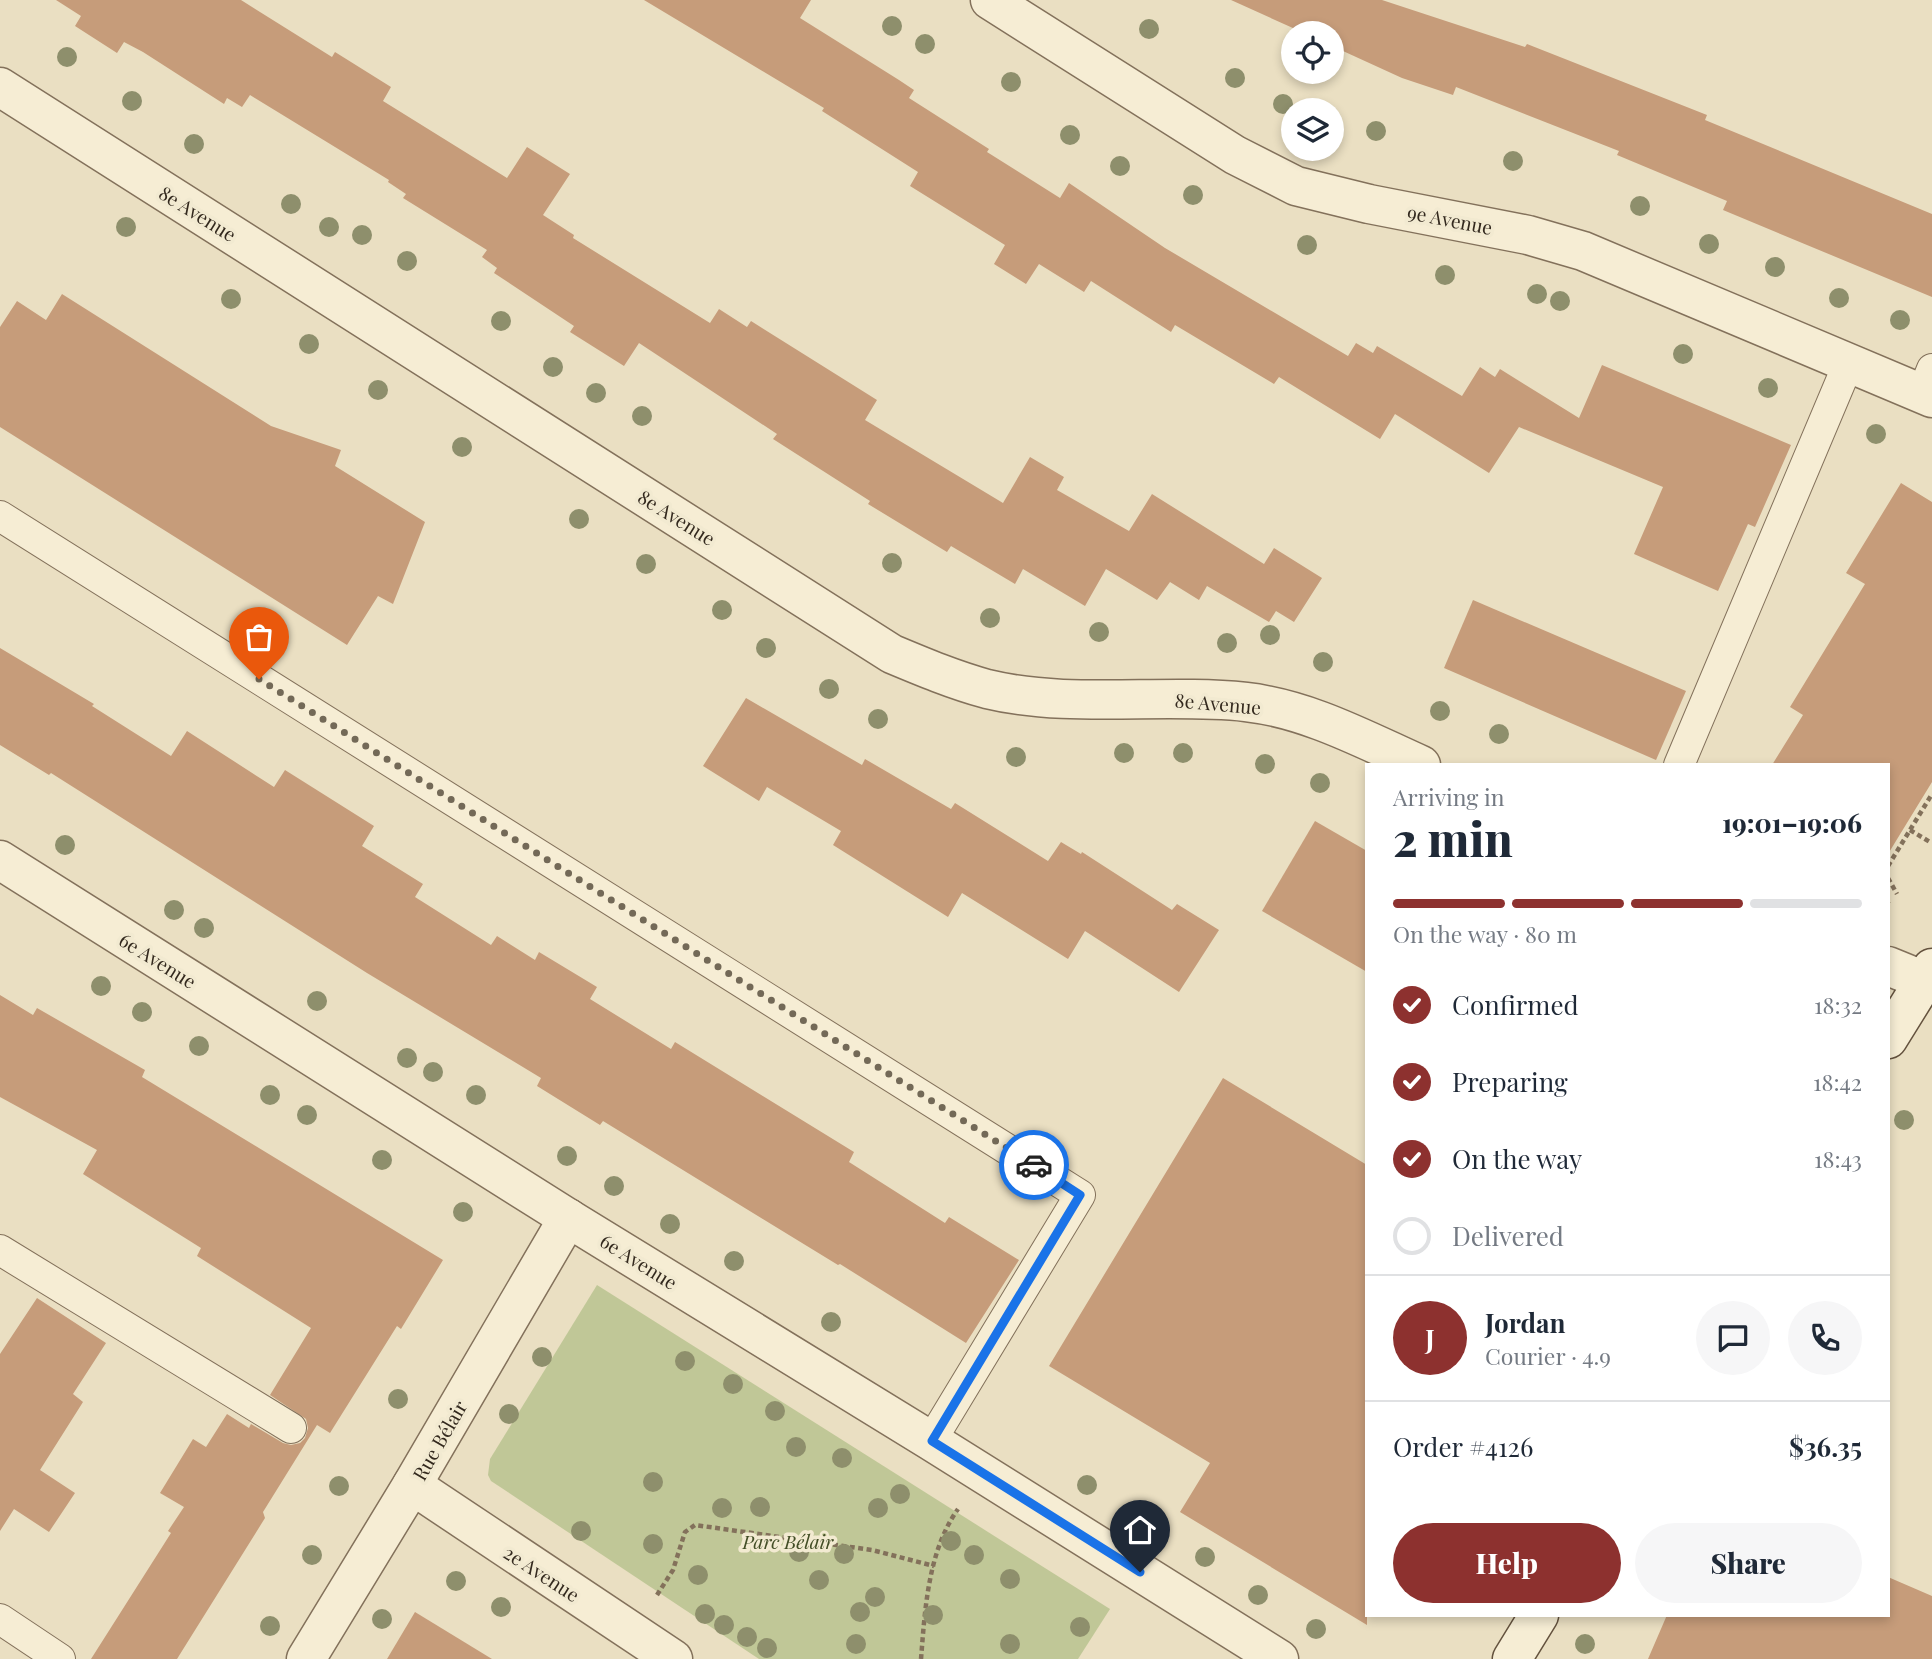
<!DOCTYPE html>
<html lang="en">
<head>
<meta charset="utf-8">
<style>
	:root { --surface:#fff; --page:#f6f6f7; --text:#1f2937; --muted:#747a83; --line:#e0e1e3; --accent:#8d312f }
	body { margin:0; font-family:"Playfair Display",serif; background:var(--page); color:var(--text); height:100vh; display:flex; flex-direction:column; font-size:26px; white-space:nowrap }
	* { box-sizing:border-box; margin:0 }
	p { font-size:23px; color:var(--muted) }
	.icon { flex:none; width:38px; height:38px; fill:none; stroke:currentColor; stroke-width:2; stroke-linecap:round; stroke-linejoin:round }
	.map { position:relative; flex:1; overflow:hidden }
	.side { position:absolute; left:1365px; top:763px; width:525px; height:854px; display:flex; flex-direction:column; background:var(--surface); border-radius:0px; box-shadow:0 4px 10px #0003 }
	.side>* { flex:none }
	.controls { position:absolute; left:1281px; top:21px; display:grid; gap:14px }
	.controls a { display:grid; place-items:center; width:63px; height:63px; border-radius:50%; background:var(--surface); box-shadow:0 4px 10px #0003; font-size:35px }
	.pin { position:absolute; display:grid; place-items:center; width:60px; height:60px; color:#fff; margin:-72px -30px; border-radius:50% 50% 50% 0; rotate:-45deg; box-shadow:0 0 7px #0007 }
	.pin .icon { rotate:45deg }
	.courier { position:absolute; display:grid; place-items:center; width:70px; height:70px; margin:-35px; border:5px solid #1a73e8; border-radius:50%; background:#fff; color:#222; box-shadow:0 2px 9px #0007 }
	.head em { font-style:normal; font-weight:800 }
	.head div { display:flex; flex-direction:column-reverse }
	.head { display:flex; align-items:center; justify-content:space-between; height:119px; padding:0 28px }
	h1 { font-size:46px; font-weight:800; line-height:52px }
	.bar { display:grid; grid-template-columns:repeat(4,1fr); gap:10px 7px; align-content:center; height:84px; padding:0 28px }
	.bar i { height:9px; border-radius:5px; background:var(--line) }
	.bar .active { background:var(--accent) }
	.bar p { grid-column:span 4 }
	.line { display:flex; align-items:center; gap:18px; padding:0 28px; border-top:2px solid var(--line) }
	.line div { flex:1 }
	.round { display:grid; place-items:center; flex:none; width:74px; height:74px; border-radius:37px; background:var(--page) }
	ol { padding:0 28px; list-style:none }
	li { display:flex; align-items:center; gap:21px; height:77px }
	li p { margin-inline-start:auto }
	li .icon { padding:7px; border-radius:50%; background:var(--accent); color:#fff; stroke-width:4 }
	li:last-child { color:var(--muted) }
	li i { width:38px; height:38px; border:4px solid var(--line); border-radius:50% }
	.primary-button { display:flex; gap:14px; margin-top:auto; padding:14px 28px }
	.primary-button a { flex:1; height:80px; border-radius:42px; background:var(--accent); color:#fff; font-size:28px; font-weight:800; line-height:80px; text-align:center }
	.primary-button a+a { background:var(--page); color:var(--text) }
	.map>svg:first-child { display:block }
</style>
</head>
<body>
<div class="map">
<svg width="1932" height="1659" viewBox="0 0 1932 1659">
	<rect width="100%" height="100%" fill="#eadfc2"/>
	<polygon fill="#c0c797" points="597,1285 1110,1609 1078,1659 759,1659 491,1481 488,1475 490,1459"/>
	<g fill="#c69c7a">
		<polygon points="56,0 241,0 332,57 335,52 391,87 383,101 507,178 527,147 570,174 543,215 574,235 573,238 710,323 719,309 747,327 751,321 877,400 865,420 1003,503 1030,457 1064,477 1057,490 1129,531 1152,494 1264,564 1274,548 1322,578 1294,622 1276,611 1269,622 1207,586 1199,600 1170,582 1157,600 1106,569 1085,606 1023,569 1015,584 951,546 947,552 868,504 870,501 773,439 777,434 639,343 624,366 570,332 574,326 494,273 497,268 482,257 487,250 403,198 406,194 388,182 389,180 250,95 242,107 227,98 224,104 143,52 124,42 117,53 75,26 81,16"/>
		<polygon points="644,0 811,0 800,18 899,80 914,90 909,98 989,149 987,152 1060,198 1069,183 1165,248 1348,356 1356,343 1373,353 1377,346 1462,396 1480,367 1495,377 1500,369 1579,418 1602,365 1791,445 1755,527 1748,524 1718,591 1634,554 1663,487 1519,427 1489,473 1395,414 1380,439 1279,377 1274,384 1175,325 1171,332 1091,281 1084,292 1039,264 1026,284 994,264 1005,245 910,186 918,172 822,111 824,108"/>
		<polygon points="1231,0 1382,0 1525,47 1527,44 1707,115 1705,120 1932,214 1932,297 1723,210 1727,201 1617,155 1619,151 1456,87 1453,95 1402,78 1332,46 1332,33 1304,33"/>
		<polygon points="62,294 271,426 341,450 335,466 425,522 393,604 378,596 347,645 0,427 0,327 17,301 46,320"/>
		<polygon points="1901,483 1932,502 1932,782 1888,854 1888,765 1772,765 1803,715 1790,707 1865,584 1846,573"/>
		<polygon points="1473,600 1686,691 1656,760 1444,668"/>
		<polygon points="0,648 94,704 92,706 171,756 187,731 274,787 285,770 374,826 362,846 423,884 415,897 491,945 497,936 535,960 539,952 597,987 590,999 671,1049 675,1042 854,1152 849,1162 945,1223 949,1217 1019,1260 966,1343 840,1264 838,1265 603,1121 600,1125 537,1086 541,1078 367,973 51,773 49,775 0,745"/>
		<polygon points="746,698 862,765 865,759 951,809 955,803 1048,861 1061,842 1081,854 1082,852 1172,910 1177,904 1219,930 1179,992 1085,931 1068,959 962,893 948,917 833,845 841,831 767,787 759,801 703,766"/>
		<polygon points="1315,821 1367,851 1367,972 1262,911"/>
		<polygon points="0,995 33,1015 37,1008 145,1070 142,1077 443,1260 401,1329 397,1326 330,1433 317,1425 263,1512 265,1518 177,1659 91,1659 171,1533 168,1531 184,1507 160,1493 193,1439 206,1447 227,1414 249,1428 251,1424 283,1443 291,1445 300,1443 305,1438 308,1428 306,1419 270,1395 311,1328 197,1256 201,1248 83,1174 97,1150 0,1097"/>
		<polygon points="1223,1078 1367,1165 1367,1625 1180,1512 1210,1463 1049,1366"/>
		<polygon points="37,1298 106,1343 73,1394 83,1402 40,1470 75,1493 49,1532 14,1509 0,1531 0,1354"/>
		<polygon points="1888,1577 1932,1596 1932,1659 1648,1659 1667,1615 1888,1615"/>
		<polygon points="415,1612 492,1659 387,1659"/>
	</g>
	<g fill="none" stroke-linecap="round" stroke-linejoin="round">
		<defs>
			<g id="lane">
				<polyline points="1922,394 1932,369"/>
				<polyline points="0,516 1080,1195 931,1441"/>
				<polyline points="1679,765 1849,362"/>
				<polyline points="0,1250 291,1428"/>
				<polyline points="0,1619 60,1659"/>
			</g>
			<g id="street">
				<polyline points="990,0 1235,155 1296,186 1369,204 1528,235 1583,251 1932,398"/>
				<path d="M0,87L892,654C923,667 954,680 987,689C1070,709 1162,693 1246,702C1308,709 1365,740 1421,765"/>
				<polyline points="0,860 568,1218 931,1441 1279,1659"/>
				<polyline points="1888,966 1932,984"/>
				<polyline points="412,1485 673,1659"/>
				<polyline points="306,1659 412,1485 568,1218"/>
			</g>
			<g id="secondary">
				<polyline points="1888,1039 1932,968"/>
				<polyline points="1512,1659 1539,1615"/>
			</g>
		</defs>
		<use href="#lane" stroke="#83715b" stroke-width="32"/>
		<use href="#street" stroke="#83715b" stroke-width="41"/>
		<use href="#secondary" stroke="#64523e" stroke-width="41"/>
		<g stroke="#83715b" stroke-width="4.5" stroke-dasharray="5 3.5" stroke-linecap="butt">
			<polyline points="1910,830 1930,842"/>
			<polyline points="1888,866 1932,794"/>
			<polyline points="1888,878 1897,894"/>
			<polyline points="1888,903 1889,904"/>
			<polyline points="657,1595 673,1570 685,1532 695,1525 872,1550 934,1566"/>
			<path d="M921,1659C925,1609 928,1551 958,1509"/>
		</g>
		<use href="#lane" stroke="#f6edd4" stroke-width="30"/>
		<use href="#street" stroke="#f6edd4" stroke-width="38"/>
		<use href="#secondary" stroke="#f6edd4" stroke-width="38"/>
	</g>
	<g fill="#8e8f6c">
		<circle cx="892" cy="26" r="10"/>
		<circle cx="1149" cy="29" r="10"/>
		<circle cx="925" cy="44" r="10"/>
		<circle cx="67" cy="57" r="10"/>
		<circle cx="1235" cy="78" r="10"/>
		<circle cx="1011" cy="82" r="10"/>
		<circle cx="132" cy="101" r="10"/>
		<circle cx="1283" cy="104" r="10"/>
		<circle cx="1376" cy="131" r="10"/>
		<circle cx="1070" cy="135" r="10"/>
		<circle cx="194" cy="144" r="10"/>
		<circle cx="1513" cy="161" r="10"/>
		<circle cx="1120" cy="166" r="10"/>
		<circle cx="1193" cy="195" r="10"/>
		<circle cx="291" cy="204" r="10"/>
		<circle cx="1640" cy="206" r="10"/>
		<circle cx="126" cy="227" r="10"/>
		<circle cx="329" cy="227" r="10"/>
		<circle cx="362" cy="235" r="10"/>
		<circle cx="1709" cy="244" r="10"/>
		<circle cx="1307" cy="245" r="10"/>
		<circle cx="407" cy="261" r="10"/>
		<circle cx="1775" cy="267" r="10"/>
		<circle cx="1445" cy="275" r="10"/>
		<circle cx="1537" cy="294" r="10"/>
		<circle cx="1839" cy="298" r="10"/>
		<circle cx="231" cy="299" r="10"/>
		<circle cx="1560" cy="301" r="10"/>
		<circle cx="1900" cy="320" r="10"/>
		<circle cx="501" cy="321" r="10"/>
		<circle cx="309" cy="344" r="10"/>
		<circle cx="1683" cy="354" r="10"/>
		<circle cx="553" cy="367" r="10"/>
		<circle cx="1768" cy="388" r="10"/>
		<circle cx="378" cy="390" r="10"/>
		<circle cx="596" cy="393" r="10"/>
		<circle cx="642" cy="416" r="10"/>
		<circle cx="1876" cy="434" r="10"/>
		<circle cx="462" cy="447" r="10"/>
		<circle cx="579" cy="519" r="10"/>
		<circle cx="892" cy="563" r="10"/>
		<circle cx="646" cy="564" r="10"/>
		<circle cx="722" cy="610" r="10"/>
		<circle cx="990" cy="618" r="10"/>
		<circle cx="1099" cy="632" r="10"/>
		<circle cx="1270" cy="635" r="10"/>
		<circle cx="1227" cy="643" r="10"/>
		<circle cx="766" cy="648" r="10"/>
		<circle cx="1323" cy="662" r="10"/>
		<circle cx="829" cy="689" r="10"/>
		<circle cx="1440" cy="711" r="10"/>
		<circle cx="878" cy="719" r="10"/>
		<circle cx="1499" cy="734" r="10"/>
		<circle cx="1124" cy="753" r="10"/>
		<circle cx="1183" cy="753" r="10"/>
		<circle cx="1016" cy="757" r="10"/>
		<circle cx="1265" cy="764" r="10"/>
		<circle cx="1320" cy="783" r="10"/>
		<circle cx="65" cy="845" r="10"/>
		<circle cx="174" cy="910" r="10"/>
		<circle cx="204" cy="928" r="10"/>
		<circle cx="101" cy="986" r="10"/>
		<circle cx="317" cy="1001" r="10"/>
		<circle cx="142" cy="1012" r="10"/>
		<circle cx="199" cy="1046" r="10"/>
		<circle cx="407" cy="1058" r="10"/>
		<circle cx="433" cy="1072" r="10"/>
		<circle cx="270" cy="1095" r="10"/>
		<circle cx="476" cy="1095" r="10"/>
		<circle cx="307" cy="1115" r="10"/>
		<circle cx="1904" cy="1120" r="10"/>
		<circle cx="567" cy="1156" r="10"/>
		<circle cx="382" cy="1160" r="10"/>
		<circle cx="614" cy="1186" r="10"/>
		<circle cx="463" cy="1212" r="10"/>
		<circle cx="670" cy="1224" r="10"/>
		<circle cx="734" cy="1261" r="10"/>
		<circle cx="831" cy="1322" r="10"/>
		<circle cx="542" cy="1357" r="10"/>
		<circle cx="685" cy="1361" r="10"/>
		<circle cx="733" cy="1384" r="10"/>
		<circle cx="398" cy="1399" r="10"/>
		<circle cx="775" cy="1411" r="10"/>
		<circle cx="509" cy="1414" r="10"/>
		<circle cx="796" cy="1447" r="10"/>
		<circle cx="842" cy="1458" r="10"/>
		<circle cx="653" cy="1482" r="10"/>
		<circle cx="1087" cy="1485" r="10"/>
		<circle cx="339" cy="1486" r="10"/>
		<circle cx="900" cy="1494" r="10"/>
		<circle cx="760" cy="1507" r="10"/>
		<circle cx="722" cy="1508" r="10"/>
		<circle cx="878" cy="1508" r="10"/>
		<circle cx="581" cy="1531" r="10"/>
		<circle cx="951" cy="1541" r="10"/>
		<circle cx="653" cy="1544" r="10"/>
		<circle cx="799" cy="1552" r="10"/>
		<circle cx="844" cy="1554" r="10"/>
		<circle cx="312" cy="1555" r="10"/>
		<circle cx="974" cy="1555" r="10"/>
		<circle cx="1205" cy="1557" r="10"/>
		<circle cx="698" cy="1575" r="10"/>
		<circle cx="1010" cy="1579" r="10"/>
		<circle cx="819" cy="1580" r="10"/>
		<circle cx="456" cy="1581" r="10"/>
		<circle cx="1258" cy="1595" r="10"/>
		<circle cx="875" cy="1597" r="10"/>
		<circle cx="501" cy="1607" r="10"/>
		<circle cx="860" cy="1612" r="10"/>
		<circle cx="705" cy="1614" r="10"/>
		<circle cx="933" cy="1615" r="10"/>
		<circle cx="382" cy="1619" r="10"/>
		<circle cx="724" cy="1625" r="10"/>
		<circle cx="270" cy="1626" r="10"/>
		<circle cx="1080" cy="1627" r="10"/>
		<circle cx="1316" cy="1629" r="10"/>
		<circle cx="747" cy="1637" r="10"/>
		<circle cx="856" cy="1644" r="10"/>
		<circle cx="1010" cy="1644" r="10"/>
		<circle cx="1585" cy="1644" r="10"/>
		<circle cx="767" cy="1648" r="10"/>
	</g>
	<g fill="none" stroke-linecap="round" stroke-linejoin="round">
		<polyline stroke="#736957" stroke-width="7" stroke-dasharray="0 12.6" points="259,679 1034,1165"/>
		<polyline stroke="#1a73e8" stroke-width="9" points="1034,1165 1080,1195 932,1441 1140,1572"/>
	</g>
	<g text-anchor="middle" dominant-baseline="central" stroke-width="7" stroke-linejoin="round" paint-order="stroke">
		<g font-size="19" fill="#33291e" stroke="#f2ead1">
			<text transform="translate(198 213) rotate(32)">8e Avenue</text>
			<text transform="translate(1450 219) rotate(11)">9e Avenue</text>
			<text transform="translate(677 517) rotate(32)">8e Avenue</text>
			<text transform="translate(1218 703) rotate(5)">8e Avenue</text>
			<text transform="translate(158 960) rotate(32)">6e Avenue</text>
			<text transform="translate(639 1261) rotate(32)">6e Avenue</text>
			<text transform="translate(439 1440) rotate(-60)">Rue Bélair</text>
			<text transform="translate(542 1573) rotate(33)">2e Avenue</text>
		</g>
		<g font-size="19" font-style="italic" fill="#434e26" stroke="#f2ead1">
			<text x="788" y="1541">Parc Bélair</text>
		</g>
	</g>
</svg>
<div class="controls">
<a><svg class="icon" aria-label="locate" viewBox="0 0 24 24"><circle cx="12" cy="12" r="6"/><path d="M12 2v4M12 18v4M2 12h4M18 12h4"/></svg></a>
<a><svg class="icon" aria-label="layers" viewBox="0 0 24 24"><path d="M12 4l9 5-9 5-9-5zM3 14l9 5 9-5"/></svg></a>
</div>
<div class="pin" style="left:259px;top:679px;background:#ea580c"><svg class="icon" aria-label="bag" viewBox="0 0 24 24"><path d="M5 8h14l-1 12H6zM9 8a3 3 0 0 1 6 0"/></svg></div>
<div class="pin" style="left:1140px;top:1572px;background:#1f2937"><svg class="icon" aria-label="home" viewBox="0 0 24 24"><path d="M3 11l9-7 9 7M6 9v11h12V9"/></svg></div>
<div class="courier" style="left:1034px;top:1165px"><svg class="icon" aria-label="car" viewBox="0 0 24 24"><path d="M5 17H2v-5l4-1 3-4h7l3 4 3 1v5h-3M9 17h6M6 11h13"/><circle cx="7" cy="17" r="2"/><circle cx="17" cy="17" r="2"/></svg></div>
<section class="side">
<div class="head"><div><h1>2 min</h1><p>Arriving in</p></div><em>19:01–19:06</em></div>
<div class="bar"><i class="active"></i><i class="active"></i><i class="active"></i><i></i><p>On the way · 80 m</p></div>
<ol>
<li><svg class="icon" aria-label="check" viewBox="0 0 24 24"><path d="M5 12l5 5 9-10"/></svg>Confirmed<p>18:32</p></li>
<li><svg class="icon" aria-label="check" viewBox="0 0 24 24"><path d="M5 12l5 5 9-10"/></svg>Preparing<p>18:42</p></li>
<li><svg class="icon" aria-label="check" viewBox="0 0 24 24"><path d="M5 12l5 5 9-10"/></svg>On the way<p>18:43</p></li>
<li><i></i>Delivered</li>
</ol>
<div class="line" style="height:126px"><b class="round" style="background:var(--accent);color:#fff">J</b><div><b>Jordan</b><p>Courier · 4.9</p></div><a class="round"><svg class="icon" aria-label="chat" viewBox="0 0 24 24"><path d="M4 5h16v11H9l-5 4z"/></svg></a><a class="round"><svg class="icon" aria-label="phone" viewBox="0 0 24 24"><path d="M5 4h4l2 5-3 2q2 4 5 5l2-3 5 2v4C11 20 4 13 5 4z"/></svg></a></div>
<div class="line" style="height:91px"><div>Order #4126</div><b>$36.35</b></div>
<div class="primary-button"><a>Help</a><a>Share</a></div>
</section>
</div>
</body>
</html>
